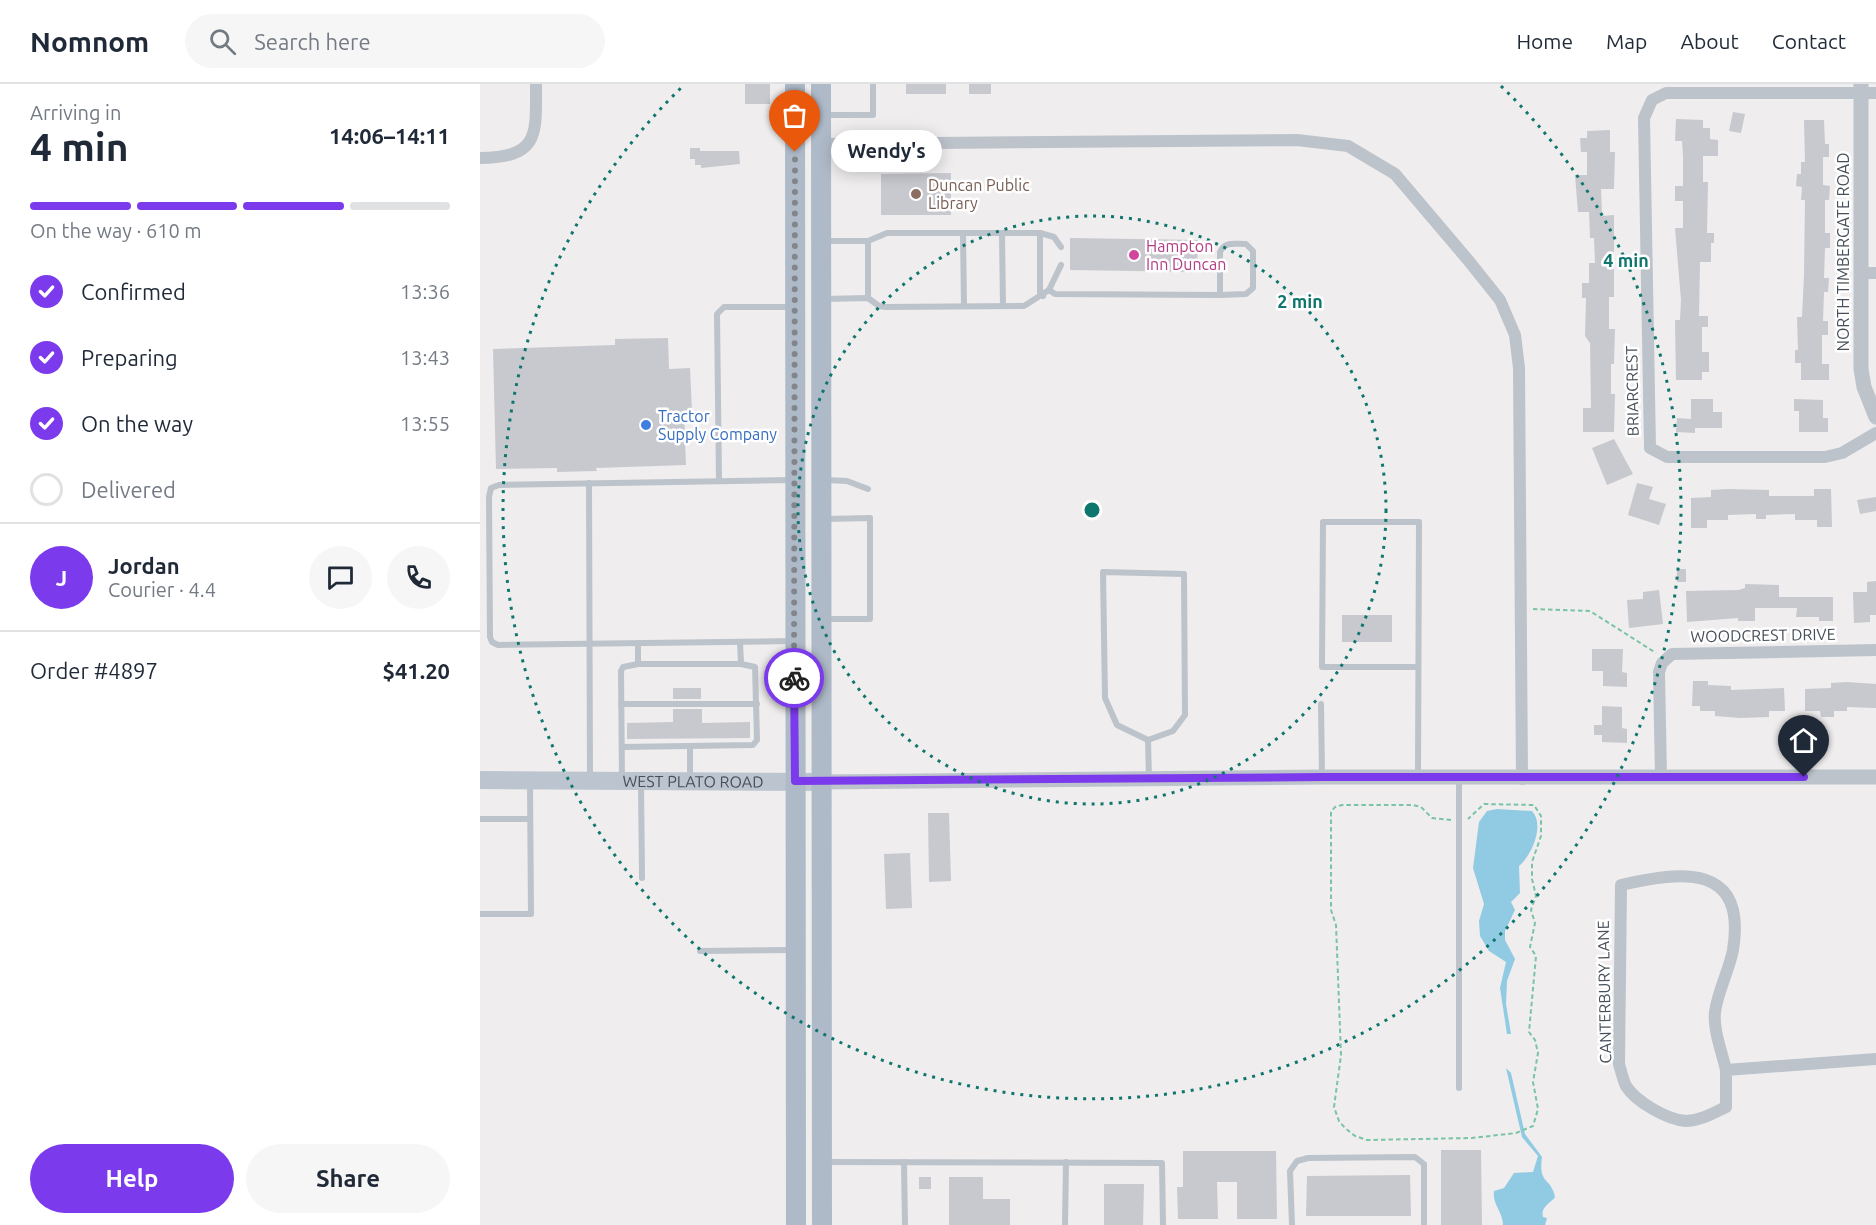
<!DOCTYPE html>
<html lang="en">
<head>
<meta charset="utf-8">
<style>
	:root { --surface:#fff; --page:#f6f6f7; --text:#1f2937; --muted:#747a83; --line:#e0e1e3; --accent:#7c3aed }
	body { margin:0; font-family:Ubuntu,sans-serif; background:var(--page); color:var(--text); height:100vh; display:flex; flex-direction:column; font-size:22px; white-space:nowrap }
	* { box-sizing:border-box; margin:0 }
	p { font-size:20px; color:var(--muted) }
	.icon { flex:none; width:33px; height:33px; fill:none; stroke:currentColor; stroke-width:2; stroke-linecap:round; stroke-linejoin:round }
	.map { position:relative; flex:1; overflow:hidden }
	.details { display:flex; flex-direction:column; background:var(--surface); width:480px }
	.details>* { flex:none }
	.pin { position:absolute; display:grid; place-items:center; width:51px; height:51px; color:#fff; margin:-62px -26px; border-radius:50% 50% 50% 0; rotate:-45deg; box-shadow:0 0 6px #0007 }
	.pin .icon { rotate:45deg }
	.courier { position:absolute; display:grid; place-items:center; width:60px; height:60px; margin:-30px; border:4px solid #7c3aed; border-radius:50%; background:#fff; color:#222; box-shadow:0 2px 8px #0007 }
	.bubble { position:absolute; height:42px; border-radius:21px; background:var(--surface); box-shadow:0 3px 15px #0003; font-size:20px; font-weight:700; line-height:42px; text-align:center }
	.headline em { font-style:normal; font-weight:700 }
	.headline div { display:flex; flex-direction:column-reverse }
	.headline { display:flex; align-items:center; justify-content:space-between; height:102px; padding:0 30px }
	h1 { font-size:39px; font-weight:700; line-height:45px }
	.bar { display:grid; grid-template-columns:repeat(4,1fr); gap:9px 6px; align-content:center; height:72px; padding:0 30px }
	.bar i { height:8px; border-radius:4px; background:var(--line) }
	.bar .current { background:var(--accent) }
	.bar p { grid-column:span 4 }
	.line { display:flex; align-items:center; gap:15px; padding:0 30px; border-top:2px solid var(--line) }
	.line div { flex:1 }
	.round { display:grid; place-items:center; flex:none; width:63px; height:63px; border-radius:32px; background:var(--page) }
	ol { padding:0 30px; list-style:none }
	li { display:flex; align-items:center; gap:18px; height:66px }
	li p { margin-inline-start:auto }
	li .icon { padding:6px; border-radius:50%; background:var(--accent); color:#fff; stroke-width:4 }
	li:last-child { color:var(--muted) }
	li i { width:33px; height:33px; border:3px solid var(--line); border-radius:50% }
	.cta { display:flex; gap:12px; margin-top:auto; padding:12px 30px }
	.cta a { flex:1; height:69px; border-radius:36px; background:var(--accent); color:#fff; font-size:24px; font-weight:700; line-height:69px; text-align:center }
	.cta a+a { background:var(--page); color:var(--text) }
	header { display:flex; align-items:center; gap:36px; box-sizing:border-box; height:84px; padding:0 30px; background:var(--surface); border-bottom:2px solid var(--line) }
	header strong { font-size:28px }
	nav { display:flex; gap:33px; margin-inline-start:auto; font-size:21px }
	.search { width:420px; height:54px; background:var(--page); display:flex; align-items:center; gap:15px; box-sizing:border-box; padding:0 21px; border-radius:33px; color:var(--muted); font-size:22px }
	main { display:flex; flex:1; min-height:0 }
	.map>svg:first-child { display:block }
</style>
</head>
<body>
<header>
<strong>Nomnom</strong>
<div class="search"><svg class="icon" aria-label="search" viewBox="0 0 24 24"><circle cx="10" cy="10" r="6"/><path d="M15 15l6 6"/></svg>Search here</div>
<nav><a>Home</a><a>Map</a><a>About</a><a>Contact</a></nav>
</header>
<main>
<section class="details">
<div class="headline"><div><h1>4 min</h1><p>Arriving in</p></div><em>14:06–14:11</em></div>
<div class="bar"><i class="current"></i><i class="current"></i><i class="current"></i><i></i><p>On the way · 610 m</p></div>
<ol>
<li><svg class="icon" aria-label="check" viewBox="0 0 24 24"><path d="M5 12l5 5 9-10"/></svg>Confirmed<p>13:36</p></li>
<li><svg class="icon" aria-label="check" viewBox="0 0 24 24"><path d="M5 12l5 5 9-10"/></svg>Preparing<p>13:43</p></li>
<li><svg class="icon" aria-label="check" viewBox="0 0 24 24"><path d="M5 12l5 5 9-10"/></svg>On the way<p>13:55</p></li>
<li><i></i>Delivered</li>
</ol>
<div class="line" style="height:108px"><b class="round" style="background:var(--accent);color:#fff">J</b><div><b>Jordan</b><p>Courier · 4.4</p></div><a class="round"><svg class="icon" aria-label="chat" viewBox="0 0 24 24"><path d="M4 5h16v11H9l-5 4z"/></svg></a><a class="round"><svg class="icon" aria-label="phone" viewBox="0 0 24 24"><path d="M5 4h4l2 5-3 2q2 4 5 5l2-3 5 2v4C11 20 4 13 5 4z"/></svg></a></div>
<div class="line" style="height:78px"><div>Order #4897</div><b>$41.20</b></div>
<div class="cta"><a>Help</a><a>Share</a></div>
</section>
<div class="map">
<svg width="1396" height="1141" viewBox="0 0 1396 1141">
	<rect width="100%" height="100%" fill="#efeded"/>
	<g fill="#90cbe3">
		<path d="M1017,725L1052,727C1065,741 1052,771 1039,782L1040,809L1031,818L1035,826L1025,847V856L1035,875L1027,897L1026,920L1031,950H1027L1020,904L1026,878L1009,867L1000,852L999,837L1004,820L993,784L999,738L1007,727Z"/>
		<path d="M1026,984L1031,989L1045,1050L1062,1073C1058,1101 1071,1093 1075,1113C1071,1119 1060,1123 1063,1133L1067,1134L1065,1141H1023C1023,1128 1012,1120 1014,1107L1024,1104L1034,1089L1053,1088L1058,1072L1042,1053Z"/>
	</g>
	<g fill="#c7c9cf">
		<rect x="265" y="0" width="25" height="20"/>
		<rect x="426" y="0" width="40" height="10"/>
		<rect x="489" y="0" width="22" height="10"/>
		<polygon points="1253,28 1265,30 1261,49 1249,47"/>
		<polygon points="1196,35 1223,36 1223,44 1230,44 1230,55 1238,56 1238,72 1223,72 1223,98 1228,98 1227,149 1234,149 1234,159 1231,159 1231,178 1220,178 1219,232 1228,232 1228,243 1222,243 1222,268 1229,268 1229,288 1222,288 1222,296 1196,296 1195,236 1200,236 1201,216 1195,144 1203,144 1203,117 1195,117 1195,102 1203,102 1203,72 1202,57 1195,57"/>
		<polygon points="1324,36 1344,36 1345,60 1349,60 1349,73 1343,73 1343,101 1350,102 1349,116 1345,116 1345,149 1350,149 1350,164 1345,164 1344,194 1349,194 1348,208 1344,208 1343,237 1348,237 1348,251 1342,251 1342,280 1349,280 1349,296 1321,296 1321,279 1315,279 1315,266 1318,266 1317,233 1322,233 1324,191 1325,116 1321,116 1322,103 1316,102 1317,90 1321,90 1321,78 1325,78"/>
		<polygon points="1130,46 1130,68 1135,68 1134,105 1121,105 1122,132 1134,131 1134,213 1129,213 1129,245 1135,245 1134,280 1131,280 1131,310 1135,310 1134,348 1103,348 1103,324 1111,324 1110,259 1105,252 1106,214 1102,214 1102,199 1109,199 1109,179 1115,179 1114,154 1110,154 1109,128 1098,128 1095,91 1107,91 1107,68 1101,68 1100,54 1107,54 1107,47"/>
		<polygon points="210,64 220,64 220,67 259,67 260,80 221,84 221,81 215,81 215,75 210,75"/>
		<polygon points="471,89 471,131 401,131 401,90"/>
		<polygon points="590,154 718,156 717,188 590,186"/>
		<polygon points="188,254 189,285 210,284 212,328 204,328 206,381 116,384 117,387 77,388 77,384 16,385 13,265 135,261 135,255"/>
		<polygon points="1211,315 1233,315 1233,328 1242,328 1242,344 1215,344 1215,349 1196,348 1197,334 1211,335"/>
		<polygon points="1314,315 1343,316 1343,334 1348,334 1348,348 1319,348 1319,327 1314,327"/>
		<polygon points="1134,355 1153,390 1127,401 1112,364"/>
		<polygon points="1157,399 1173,403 1169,415 1186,420 1179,441 1148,431"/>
		<polygon points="1248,405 1289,406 1289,412 1334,412 1334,405 1351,405 1352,443 1337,443 1337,436 1315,436 1315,430 1286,431 1286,435 1276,435 1276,430 1248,431 1248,436 1227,436 1227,444 1211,444 1211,414 1231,413 1231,406"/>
		<polygon points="1396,413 1396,427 1380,430 1377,416"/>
		<rect x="1197" y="485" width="9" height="13"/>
		<polygon points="1396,497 1396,531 1390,531 1390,538 1374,539 1373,508 1387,508 1387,498"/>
		<polygon points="1265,500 1299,501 1299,513 1353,513 1353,537 1339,537 1339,533 1316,533 1317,524 1275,524 1275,537 1258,537 1258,534 1207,538 1206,507 1259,506 1265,504"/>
		<polygon points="1179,506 1183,540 1149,544 1147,516 1163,515 1163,508"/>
		<rect x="862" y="531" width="50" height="27"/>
		<polygon points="1112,565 1143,565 1142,588 1147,589 1147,603 1123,602 1123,587 1112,587"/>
		<polygon points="1213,597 1228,597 1228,601 1251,602 1251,606 1304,604 1305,627 1289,627 1289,633 1260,634 1235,632 1235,627 1220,627 1220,622 1212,622"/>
		<polygon points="1367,598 1396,600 1396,624 1367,623 1367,627 1354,627 1354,633 1341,633 1340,627 1325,627 1325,605 1351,604 1351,599"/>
		<rect x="193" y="604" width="28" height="11"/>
		<polygon points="1122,622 1142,623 1142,644 1147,645 1147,659 1122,658 1122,651 1114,651 1114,641 1122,641"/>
		<polygon points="193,625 222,625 222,639 270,638 270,654 147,655 147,639 193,638"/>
		<polygon points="448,729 469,729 471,797 449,798"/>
		<polygon points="430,769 432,824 406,825 404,770"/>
		<polygon points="961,1066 1001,1066 1002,1141 961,1141"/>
		<polygon points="703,1067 796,1067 797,1135 757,1135 757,1098 737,1098 738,1135 698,1135 697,1103 703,1103"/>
		<polygon points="930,1091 931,1132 826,1132 827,1092"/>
		<rect x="439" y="1093" width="12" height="12"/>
		<polygon points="469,1093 503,1093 503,1115 530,1115 530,1141 469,1141"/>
		<polygon points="624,1100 664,1100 663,1141 624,1141"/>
	</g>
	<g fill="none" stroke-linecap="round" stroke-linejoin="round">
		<g stroke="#7ac4a6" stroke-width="2" stroke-dasharray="4.5 3" stroke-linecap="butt">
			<polyline points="1053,525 1110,527 1176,569"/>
			<polyline points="971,736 952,734 941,723 933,721 862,721 855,723 851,728 851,826 856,841 861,971 854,1023 859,1037 865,1044 875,1052 887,1056 992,1054 1036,1049 1053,1042 1058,1025 1053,998 1058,969 1055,956 1049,948 1056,872 1050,863 1055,839 1051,826 1056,812 1052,795 1052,778 1061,752 1061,732 1054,721 1004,720 988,735"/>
		</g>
		<g stroke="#bcc3cb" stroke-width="6">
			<polyline points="344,31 393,31 393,0"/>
			<polyline points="483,149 484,222"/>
			<polyline points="522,149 523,222"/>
			<polyline points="560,149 560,208 563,212"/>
			<polyline points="343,157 388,157 407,149 560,149 574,153 581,163"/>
			<polyline points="388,157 388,214"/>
			<path d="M569,206L575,210L740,211L766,210L773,204V167L766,160C755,160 745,157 740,168V211"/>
			<polyline points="344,215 388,214 399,222 406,223 544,222 569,206 581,181"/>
			<polyline points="312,396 19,401 11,404 9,413 10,553 12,558 18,561 313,557"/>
			<polyline points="345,396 367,397 388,405"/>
			<polyline points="239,397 237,230 244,223 311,223"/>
			<polyline points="109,399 110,696"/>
			<polyline points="344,535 390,535 390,434 345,435"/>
			<polyline points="260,558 261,580"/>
			<polyline points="158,559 158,580"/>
			<polyline points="938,583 842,583 843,438 939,438 938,694"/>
			<polyline points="141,620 277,620"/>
			<polyline points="841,620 842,691"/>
			<polyline points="668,656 693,647 705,631 704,490 623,488 625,614 637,641 668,656 669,694"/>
			<polyline points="142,663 273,661 277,656 275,583 261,580 158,580 143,583 141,587 142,696"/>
			<polyline points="210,663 210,696"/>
			<polyline points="161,700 162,794"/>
			<polyline points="0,735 50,735"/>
			<polyline points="0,830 51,830 50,700"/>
			<polyline points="220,867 314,866"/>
			<polyline points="979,1004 979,695"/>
			<polyline points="345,1078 682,1079 683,1141"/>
			<polyline points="424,1078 425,1141"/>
			<polyline points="585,1141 586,1078"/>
			<polyline points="812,1141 810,1087 817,1077 828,1074 935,1073 944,1080 944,1141"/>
		</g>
		<g stroke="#bcc3cb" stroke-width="12">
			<polyline points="1396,9 1186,9 1172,16 1164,34 1170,364 1187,373 1345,373 1362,369 1396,349"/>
			<polyline points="341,60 817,56 868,62 915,90 988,176 1020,216 1035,251 1039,284 1042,695"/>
			<path d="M0,74C60,73 56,51 56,0"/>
			<polyline points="1382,189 1396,189"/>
			<polyline points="1181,694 1179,588 1182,579 1192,570 1396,566"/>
			<path d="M1246,986C1242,968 1233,946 1235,928C1238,906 1249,887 1253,866C1267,779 1202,787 1141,801L1139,980C1141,987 1143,996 1146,1002C1156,1018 1188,1036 1206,1037C1220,1037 1233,1029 1246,1023V986L1396,975"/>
		</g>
		<g stroke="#bcc3cb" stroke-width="15">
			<polyline points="1381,0 1381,285 1384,303 1396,333"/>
			<polyline points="341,698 843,693 1396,693"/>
		</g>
		<path stroke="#bcc4cf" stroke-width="18" id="s1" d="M0,696L341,698"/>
		<g stroke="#afbac9" stroke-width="20">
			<polyline points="315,0 316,1141"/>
			<polyline points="341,0 342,1141"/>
		</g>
	</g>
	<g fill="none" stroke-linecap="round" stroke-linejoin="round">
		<polyline stroke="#82868c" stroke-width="6" stroke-dasharray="0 10.8" points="314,594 315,68"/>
		<polyline stroke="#7c3aed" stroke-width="8" points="314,594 315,697 843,693 1324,693"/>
	</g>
	<g fill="none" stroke="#0f766e" stroke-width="3" stroke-dasharray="3 6">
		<circle cx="612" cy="426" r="294"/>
		<path d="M1021 2A589 589 0 1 1 203 2"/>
	</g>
	<circle fill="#8d6e63" stroke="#fff" stroke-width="2" cx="436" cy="110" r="6"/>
	<circle fill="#d1479c" stroke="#fff" stroke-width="2" cx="654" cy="171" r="6"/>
	<circle fill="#3f7fe0" stroke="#fff" stroke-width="2" cx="166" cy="341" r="6"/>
	<g text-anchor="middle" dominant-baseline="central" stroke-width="5" stroke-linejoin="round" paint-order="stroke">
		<g font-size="16" fill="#785e54" stroke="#fff" text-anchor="start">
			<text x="448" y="101">Duncan Public<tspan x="448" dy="18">Library</tspan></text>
		</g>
		<g font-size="16" fill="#b23c85" stroke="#fff" text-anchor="start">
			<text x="666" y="162">Hampton<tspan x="666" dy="18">Inn Duncan</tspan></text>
		</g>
		<g font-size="16" fill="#474f58" stroke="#fff">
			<text transform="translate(1363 168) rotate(-90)">NORTH TIMBERGATE ROAD</text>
			<text transform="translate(1152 307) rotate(-91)">BRIARCREST</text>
			<text transform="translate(1283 551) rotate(-1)">WOODCREST DRIVE</text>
			<text stroke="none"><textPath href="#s1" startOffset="213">WEST PLATO ROAD</textPath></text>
			<text transform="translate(1124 908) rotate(-91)">CANTERBURY LANE</text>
		</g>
		<g font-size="16" fill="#366cbe" stroke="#fff" text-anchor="start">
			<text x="178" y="332">Tractor<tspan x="178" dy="18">Supply Company</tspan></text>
		</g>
	</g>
	<circle cx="612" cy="426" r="9" fill="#0f766e" stroke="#fff" stroke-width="3"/>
	<g font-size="18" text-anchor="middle" font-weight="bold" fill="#0f766e" stroke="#fff" stroke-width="5" stroke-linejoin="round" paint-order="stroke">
		<text x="1146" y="183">4 min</text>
		<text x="820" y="224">2 min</text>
	</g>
</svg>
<div class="pin" style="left:315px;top:68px;background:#ea580c"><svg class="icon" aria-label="bag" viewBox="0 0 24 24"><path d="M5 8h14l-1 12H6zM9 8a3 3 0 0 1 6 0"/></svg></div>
<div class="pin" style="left:1324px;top:693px;background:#1f2937"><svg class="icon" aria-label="home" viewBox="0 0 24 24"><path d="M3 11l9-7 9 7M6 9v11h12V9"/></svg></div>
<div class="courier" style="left:314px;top:594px"><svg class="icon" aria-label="bike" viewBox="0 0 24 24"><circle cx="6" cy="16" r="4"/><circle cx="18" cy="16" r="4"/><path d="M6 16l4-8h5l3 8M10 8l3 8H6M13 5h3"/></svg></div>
<div class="bubble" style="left:351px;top:46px;width:111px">Wendy's</div>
</div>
</main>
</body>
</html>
